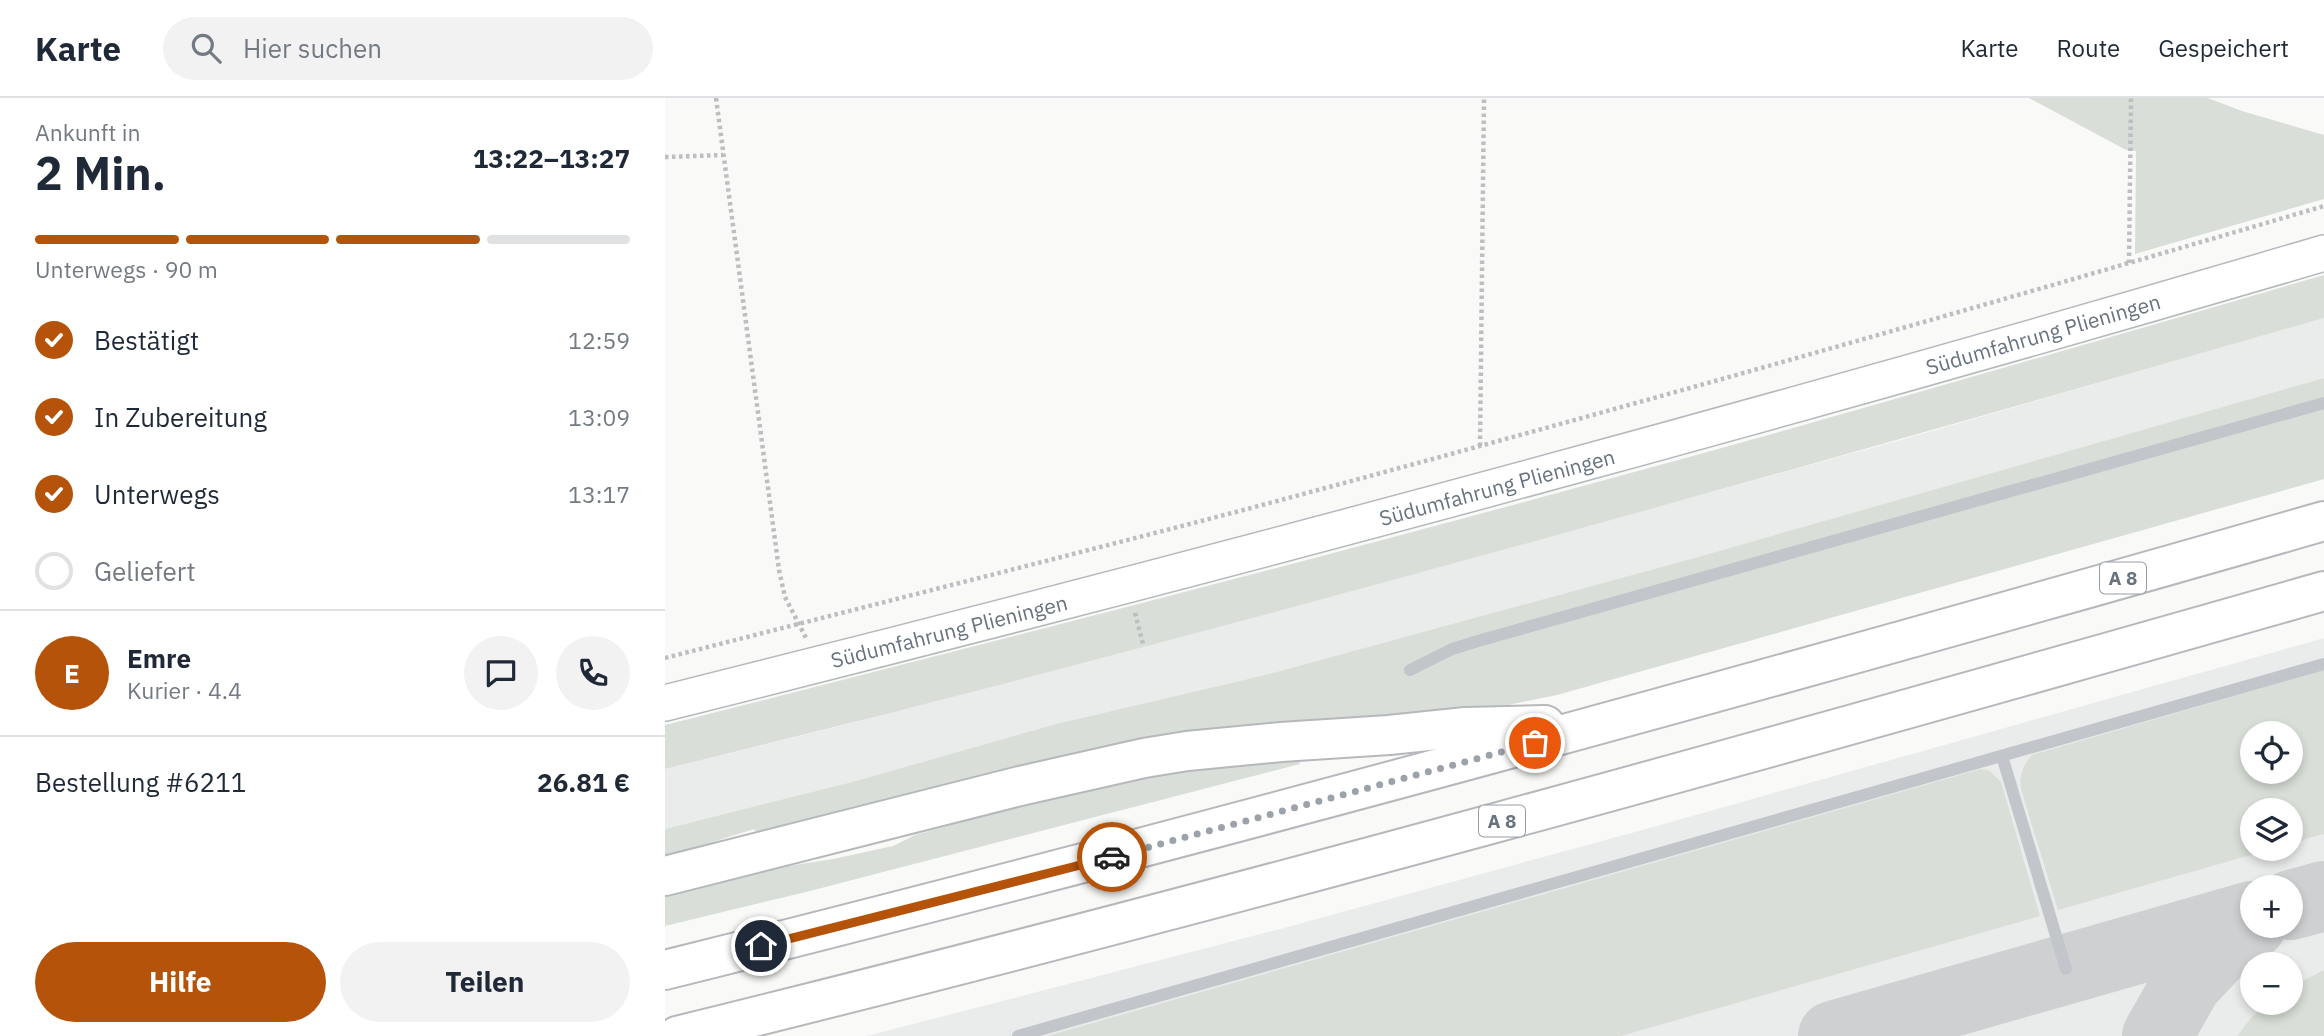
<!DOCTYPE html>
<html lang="de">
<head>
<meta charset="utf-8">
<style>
	:root { --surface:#fff; --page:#f2f2f3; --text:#1f2937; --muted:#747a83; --line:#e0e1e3; --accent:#b45309 }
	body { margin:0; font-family:"IBM Plex Sans",sans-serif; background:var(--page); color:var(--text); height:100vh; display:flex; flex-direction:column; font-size:26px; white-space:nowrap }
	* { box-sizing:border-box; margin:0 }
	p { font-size:23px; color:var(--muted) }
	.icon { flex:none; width:38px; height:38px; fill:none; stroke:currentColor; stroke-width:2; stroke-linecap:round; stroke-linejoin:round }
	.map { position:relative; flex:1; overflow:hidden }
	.side { display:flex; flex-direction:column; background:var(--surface); width:665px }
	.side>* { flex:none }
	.buttons { position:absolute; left:1575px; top:623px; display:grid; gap:14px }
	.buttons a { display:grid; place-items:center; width:63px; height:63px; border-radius:50%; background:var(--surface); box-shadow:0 4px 10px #0003; font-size:35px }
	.pin { position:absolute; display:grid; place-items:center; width:60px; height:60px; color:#fff; margin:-30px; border:4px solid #fff; border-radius:50%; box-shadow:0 2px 7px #0007 }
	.courier { position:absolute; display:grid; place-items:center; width:70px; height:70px; margin:-35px; border:5px solid #b45309; border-radius:50%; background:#fff; color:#222; box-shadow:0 2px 9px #0007 }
	.summary em { font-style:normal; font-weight:700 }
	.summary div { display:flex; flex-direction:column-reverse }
	.summary { display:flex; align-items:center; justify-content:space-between; height:119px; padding:0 35px }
	h1 { font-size:46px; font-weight:700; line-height:52px }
	.bar { display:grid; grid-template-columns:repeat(4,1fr); gap:10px 7px; align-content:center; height:84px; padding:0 35px }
	.bar i { height:9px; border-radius:5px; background:var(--line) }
	.bar .on { background:var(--accent) }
	.bar p { grid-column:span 4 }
	.line { display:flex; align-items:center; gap:18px; padding:0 35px; border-top:2px solid var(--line) }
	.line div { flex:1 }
	.round { display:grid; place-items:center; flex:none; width:74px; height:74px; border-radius:37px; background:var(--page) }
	ol { padding:0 35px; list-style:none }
	li { display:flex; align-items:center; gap:21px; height:77px }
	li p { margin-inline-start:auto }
	li .icon { padding:7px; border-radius:50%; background:var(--accent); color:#fff; stroke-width:4 }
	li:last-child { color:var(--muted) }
	li i { width:38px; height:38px; border:4px solid var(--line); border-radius:50% }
	.primary-button { display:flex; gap:14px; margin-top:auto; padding:14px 35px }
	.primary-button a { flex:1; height:80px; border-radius:42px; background:var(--accent); color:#fff; font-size:28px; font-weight:700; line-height:80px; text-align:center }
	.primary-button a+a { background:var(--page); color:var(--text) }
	header { display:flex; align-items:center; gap:42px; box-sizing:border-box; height:98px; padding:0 35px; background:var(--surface); border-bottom:2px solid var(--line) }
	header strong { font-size:33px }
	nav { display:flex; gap:38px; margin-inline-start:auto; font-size:24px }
	.search { width:490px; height:63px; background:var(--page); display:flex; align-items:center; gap:18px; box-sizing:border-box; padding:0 24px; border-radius:38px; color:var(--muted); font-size:26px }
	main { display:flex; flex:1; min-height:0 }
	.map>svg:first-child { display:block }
</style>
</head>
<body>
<header>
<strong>Karte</strong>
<div class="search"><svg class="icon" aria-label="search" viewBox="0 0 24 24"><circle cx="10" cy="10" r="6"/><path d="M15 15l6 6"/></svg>Hier suchen</div>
<nav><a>Karte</a><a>Route</a><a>Gespeichert</a></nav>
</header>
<main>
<section class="side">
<div class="summary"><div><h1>2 Min.</h1><p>Ankunft in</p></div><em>13:22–13:27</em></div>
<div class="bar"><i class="on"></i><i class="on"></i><i class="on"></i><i></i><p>Unterwegs · 90 m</p></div>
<ol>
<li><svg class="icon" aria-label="check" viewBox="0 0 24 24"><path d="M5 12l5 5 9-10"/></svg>Bestätigt<p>12:59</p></li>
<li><svg class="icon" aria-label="check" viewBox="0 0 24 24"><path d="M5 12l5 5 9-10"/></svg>In Zubereitung<p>13:09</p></li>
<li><svg class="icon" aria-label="check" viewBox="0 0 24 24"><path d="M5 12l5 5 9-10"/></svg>Unterwegs<p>13:17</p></li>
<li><i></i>Geliefert</li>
</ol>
<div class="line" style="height:126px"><b class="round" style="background:var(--accent);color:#fff">E</b><div><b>Emre</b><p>Kurier · 4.4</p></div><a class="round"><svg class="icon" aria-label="chat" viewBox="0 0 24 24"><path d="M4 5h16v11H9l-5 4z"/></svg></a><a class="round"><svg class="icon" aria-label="phone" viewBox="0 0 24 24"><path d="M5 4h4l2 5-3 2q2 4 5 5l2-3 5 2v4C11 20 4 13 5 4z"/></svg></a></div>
<div class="line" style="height:91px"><div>Bestellung #6211</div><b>26.81 €</b></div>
<div class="primary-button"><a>Hilfe</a><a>Teilen</a></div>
</section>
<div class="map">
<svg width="1659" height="938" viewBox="0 0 1659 938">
	<rect width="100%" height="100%" fill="#f9faf8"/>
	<g fill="#eaebeb" fill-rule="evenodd">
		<polygon points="1659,220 1659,280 1033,459 600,577 391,626 187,684 0,731 0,671 171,629 789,465 1239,341"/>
		<path d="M1659,540V938H202L619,830L981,731ZM1587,635H1626V674H1587ZM1587,712H1626V751H1587ZM1587,789H1626V828H1587ZM1587,866H1626V905H1587Z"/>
	</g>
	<g fill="#d9ded8" fill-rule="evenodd">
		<polygon points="1364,0 1543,0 1577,13 1659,37 1659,101 1470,156 1471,53 1461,52"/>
		<path d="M1659,177V220C1108,378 556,535 0,671V627C332,543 664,458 995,367C1217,306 1438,241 1659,177Z"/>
		<polygon points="1659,280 1659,381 892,597 804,615 96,739 89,731 0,759 0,731 187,684 391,626 600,577 1033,459"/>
		<path d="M1659,572V736L1626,745V712H1587V751H1607L1393,812L1356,691C1354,677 1358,667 1367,657ZM1587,635H1626V674H1587Z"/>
		<polygon points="634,662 635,666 145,793 0,828 0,797 110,770 168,761 228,748 250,737 315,719 487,677 547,668"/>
		<polygon points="1316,671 1325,673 1336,684 1375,818 956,938 382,938"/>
		<polygon points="1659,872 1659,938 1572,938 1586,920 1603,905 1626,905 1626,889"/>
	</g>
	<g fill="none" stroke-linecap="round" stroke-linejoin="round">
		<g stroke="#ced0d2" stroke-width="70">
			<polyline points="1626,807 1659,798"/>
			<polyline points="1168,938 1587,818"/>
			<polyline points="1492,938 1522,885 1555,850 1587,826"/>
		</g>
		<defs>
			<path id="secondary" d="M0,605C556,466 1109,317 1659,155"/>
			<g id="highway">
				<polyline points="0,778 355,688 479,660 522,653 616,644 724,637 801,629 880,627"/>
				<path d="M0,872C556,733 1108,581 1659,423"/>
				<path d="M12,938C564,802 1112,649 1659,493"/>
			</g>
		</defs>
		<use href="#secondary" stroke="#b5b9bd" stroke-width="38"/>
		<use href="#highway" stroke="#b6b8bc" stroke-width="42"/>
		<g stroke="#bcbec1" stroke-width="4.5" stroke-dasharray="3.5 3.5" stroke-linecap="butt">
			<polyline points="51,0 114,472 120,499 141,540"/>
			<polyline points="0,59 58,57"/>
			<polyline points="1464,165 1466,0"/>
			<polyline points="815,348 819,0"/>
			<polyline points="470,515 478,546"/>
			<path d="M0,560C195,510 391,461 586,410C945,314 1302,213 1659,108"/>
		</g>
		<g stroke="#c2c5c9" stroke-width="12">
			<polyline points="745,572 787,551 813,543 1659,305"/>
			<polyline points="1337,658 1401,871"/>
			<polyline points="353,938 1659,566"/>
		</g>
		<use href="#secondary" stroke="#fff" stroke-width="35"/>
		<use href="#highway" stroke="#fff" stroke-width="38"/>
	</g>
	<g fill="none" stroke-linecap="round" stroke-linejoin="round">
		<polyline stroke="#9ba2a9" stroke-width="7" stroke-dasharray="0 12.6" points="447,759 870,645"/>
		<polyline stroke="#b45309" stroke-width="9" points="96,848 447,759"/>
	</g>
	<g text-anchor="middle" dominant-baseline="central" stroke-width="7" stroke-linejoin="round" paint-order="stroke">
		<g fill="#fff" stroke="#959da5" stroke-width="2">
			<rect x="1435" y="464.5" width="46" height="31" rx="5"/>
			<rect x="814" y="707.5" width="46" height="31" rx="5"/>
		</g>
		<g font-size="19" font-weight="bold" fill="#68737f">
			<text x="1458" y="480">A 8</text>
			<text x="837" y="723">A 8</text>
		</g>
		<g font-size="21" fill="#68737f" stroke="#fff">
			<text transform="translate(1378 236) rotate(-16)">Südumfahrung Plieningen</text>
			<text transform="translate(832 389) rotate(-15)">Südumfahrung Plieningen</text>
			<text transform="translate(284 533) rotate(-14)">Südumfahrung Plieningen</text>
		</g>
	</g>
</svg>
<div class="buttons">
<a><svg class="icon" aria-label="locate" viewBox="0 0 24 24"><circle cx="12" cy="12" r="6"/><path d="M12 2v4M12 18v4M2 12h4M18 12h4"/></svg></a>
<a><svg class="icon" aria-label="layers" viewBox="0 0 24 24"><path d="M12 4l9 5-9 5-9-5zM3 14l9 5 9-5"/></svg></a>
<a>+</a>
<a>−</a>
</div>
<div class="pin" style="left:870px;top:645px;background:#ea580c"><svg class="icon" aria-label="bag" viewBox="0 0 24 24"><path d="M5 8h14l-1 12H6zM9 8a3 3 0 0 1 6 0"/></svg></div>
<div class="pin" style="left:96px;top:848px;background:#1f2937"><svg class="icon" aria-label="home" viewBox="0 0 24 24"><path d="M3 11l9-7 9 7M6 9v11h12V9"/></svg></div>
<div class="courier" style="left:447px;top:759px"><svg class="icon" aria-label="car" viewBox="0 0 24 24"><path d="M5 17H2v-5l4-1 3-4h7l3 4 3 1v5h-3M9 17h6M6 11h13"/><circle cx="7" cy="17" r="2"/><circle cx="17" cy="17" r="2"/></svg></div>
</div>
</main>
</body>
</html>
